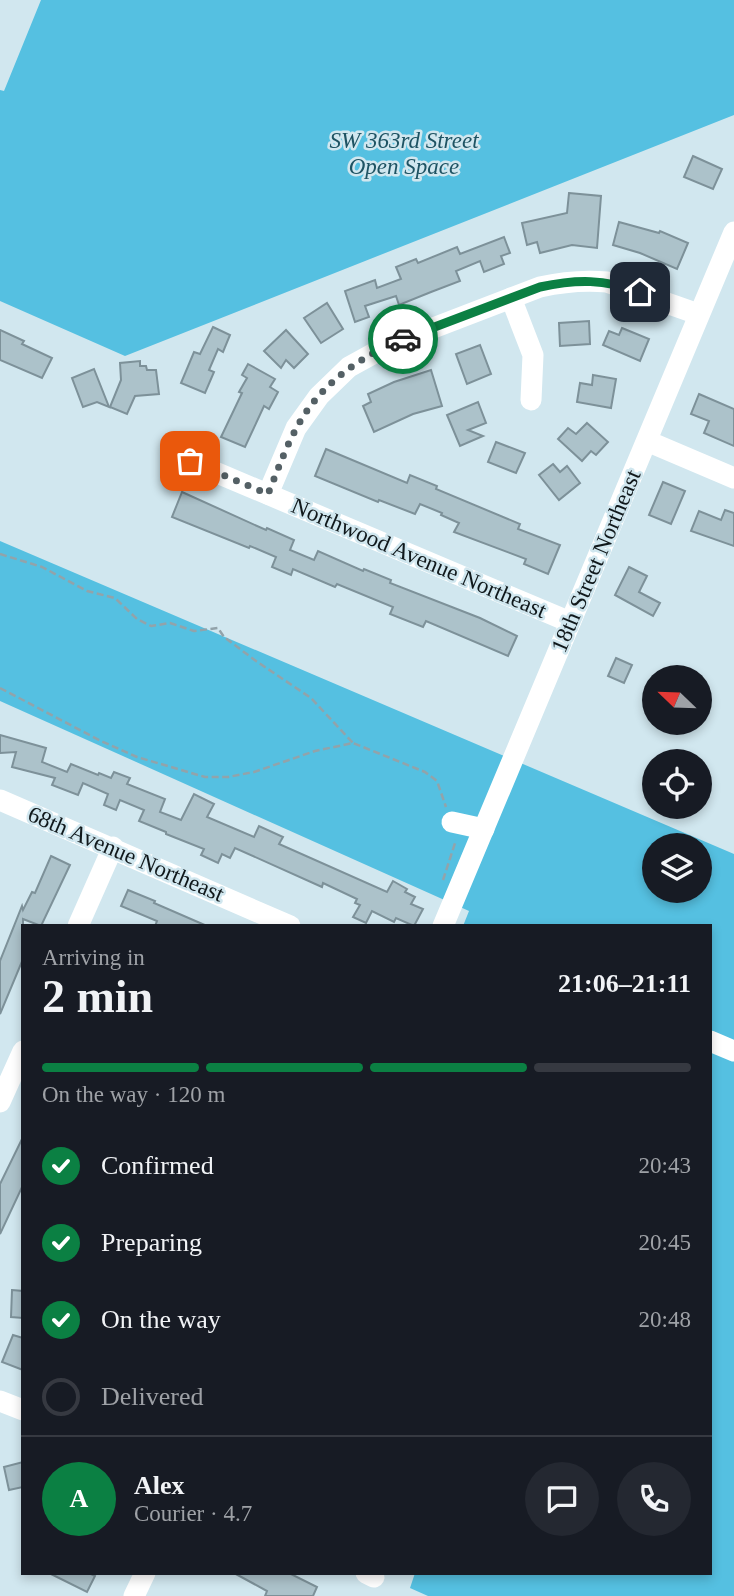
<!DOCTYPE html>
<html lang="en">
<head>
<meta charset="utf-8">
<style>
	:root { --surface:#171b24; --page:#242831; --text:#f1f3f6; --muted:#9ea1a6; --line:#363941; --accent:#0b8043 }
	body { margin:0; font-family:"Times New Roman",serif; background:var(--page); color:var(--text); height:100vh; display:flex; flex-direction:column; font-size:26px; white-space:nowrap }
	* { box-sizing:border-box; margin:0 }
	p { font-size:23px; color:var(--muted) }
	.icon { flex:none; width:38px; height:38px; fill:none; stroke:currentColor; stroke-width:2; stroke-linecap:round; stroke-linejoin:round }
	.map { position:relative; flex:1; overflow:hidden }
	.sheet { position:absolute; left:21px; top:924px; width:691px; height:651px; display:flex; flex-direction:column; background:var(--surface); border-radius:0px; box-shadow:0 4px 10px #0003 }
	.sheet>* { flex:none }
	.needle { width:46px; rotate:293deg }
	.buttons { position:absolute; left:642px; top:665px; display:grid; gap:14px }
	.buttons a { display:grid; place-items:center; width:70px; height:70px; border-radius:50%; background:var(--surface); box-shadow:0 4px 10px #0003; font-size:35px }
	.pin { position:absolute; display:grid; place-items:center; width:60px; height:60px; color:#fff; margin:-30px; border-radius:14px; box-shadow:0 4px 10px #0006 }
	.courier { position:absolute; display:grid; place-items:center; width:70px; height:70px; margin:-35px; border:5px solid #0b8043; border-radius:50%; background:#fff; color:#222; box-shadow:0 2px 9px #0007 }
	.head em { font-style:normal; font-weight:700 }
	.head div { display:flex; flex-direction:column-reverse }
	.head { display:flex; align-items:center; justify-content:space-between; height:119px; padding:0 21px }
	h1 { font-size:46px; font-weight:700; line-height:52px }
	.bar { display:grid; grid-template-columns:repeat(4,1fr); gap:10px 7px; align-content:center; height:84px; padding:0 21px }
	.bar i { height:9px; border-radius:5px; background:var(--line) }
	.bar .active { background:var(--accent) }
	.bar p { grid-column:span 4 }
	.line { display:flex; align-items:center; gap:18px; padding:0 21px; border-top:2px solid var(--line) }
	.line div { flex:1 }
	.round { display:grid; place-items:center; flex:none; width:74px; height:74px; border-radius:37px; background:var(--page) }
	ol { padding:0 21px; list-style:none }
	li { display:flex; align-items:center; gap:21px; height:77px }
	li p { margin-inline-start:auto }
	li .icon { padding:7px; border-radius:50%; background:var(--accent); color:#fff; stroke-width:4 }
	li:last-child { color:var(--muted) }
	li i { width:38px; height:38px; border:4px solid var(--line); border-radius:50% }
	.map>svg:first-child { display:block }
</style>
</head>
<body>
<div class="map">
<svg width="734" height="1596" viewBox="0 0 734 1596">
	<rect width="100%" height="100%" fill="#d1e7ef"/>
	<g fill="#55c0e1" fill-rule="evenodd">
		<polygon points="41,0 734,0 734,115 125,356 0,301 0,90 4,91"/>
		<path d="M0,541L734,854V1596H428L410,1588L415,1573H710V926H463L469,911L0,701ZM654,845H700V891H654Z"/>
	</g>
	<g fill="#acc2ca" stroke="#7d9199" stroke-width="2">
		<polygon points="693,156 722,169 713,189 684,177"/>
		<polygon points="569,193 601,196 597,248 572,245 540,253 537,242 527,245 522,223 567,213"/>
		<polygon points="619,222 659,233 660,231 688,243 677,269 640,253 613,245"/>
		<polygon points="504,237 510,253 501,256 504,264 484,272 480,261 456,271 460,281 431,292 399,305 396,296 365,306 369,317 355,322 345,291 375,280 377,288 401,279 396,267 416,259 418,263 457,247 460,254"/>
		<polygon points="327,303 343,329 321,343 304,318"/>
		<polygon points="589,321 590,344 560,346 559,323"/>
		<polygon points="213,327 230,335 223,352 218,349 209,370 214,372 205,393 181,383 194,352 200,354"/>
		<polygon points="622,328 649,339 640,361 603,345 609,331 619,335"/>
		<polygon points="0,330 24,341 22,344 52,358 42,378 0,360"/>
		<polygon points="286,330 308,354 294,368 286,360 281,368 264,351"/>
		<polygon points="480,345 491,374 467,384 456,354"/>
		<polygon points="140,361 140,366 146,366 147,370 156,370 159,394 135,396 127,414 110,407 121,380 120,363"/>
		<polygon points="248,364 275,379 270,387 278,392 269,409 264,406 245,447 221,437 242,393 239,392 247,378 242,375"/>
		<polygon points="94,369 109,407 97,402 83,407 72,378"/>
		<polygon points="431,370 442,406 413,414 374,432 363,406 371,402 368,394 394,382"/>
		<polygon points="593,375 616,379 611,408 577,402 580,383 592,385"/>
		<polygon points="699,394 734,409 734,446 704,433 709,421 691,414"/>
		<polygon points="478,402 486,423 468,430 483,436 460,446 447,415"/>
		<polygon points="587,423 608,442 596,455 591,451 582,461 558,439 568,428 576,434"/>
		<polygon points="496,442 525,453 516,473 488,462"/>
		<polygon points="326,449 407,483 410,475 437,486 436,489 520,524 518,529 560,545 548,574 524,564 526,559 454,532 459,523 441,515 442,513 420,504 415,514 379,500 378,502 315,476"/>
		<polygon points="553,464 560,472 567,466 580,483 559,500 539,475"/>
		<polygon points="663,482 685,491 671,524 649,515"/>
		<polygon points="182,492 266,530 267,528 294,540 290,550 314,560 318,551 363,571 364,569 391,580 390,583 480,618 517,636 508,656 426,621 423,627 390,614 393,607 337,584 335,587 293,569 291,575 272,567 276,557 250,546 249,548 172,517"/>
		<polygon points="725,510 734,513 734,546 691,531 699,511 721,520"/>
		<polygon points="629,567 647,576 639,592 660,603 653,616 615,595"/>
		<polygon points="616,658 632,665 624,683 608,676"/>
		<polygon points="0,735 46,748 42,762 67,772 71,764 98,775 99,773 111,778 114,772 130,778 127,784 165,799 160,812 181,820 194,794 214,804 207,817 254,837 259,826 283,837 279,844 387,892 393,881 407,889 405,892 415,897 411,904 423,909 414,926 396,918 394,922 372,911 366,923 353,917 360,905 355,903 357,899 323,883 322,887 235,848 230,858 222,854 218,863 201,855 204,849 166,834 166,832 139,821 144,810 120,800 116,810 104,805 108,794 83,783 78,795 52,785 55,778 12,767 16,752 0,753"/>
		<polygon points="51,856 70,865 41,926 23,919 23,959 0,1014 0,961 22,906 23,910 32,892 35,893"/>
		<polygon points="128,890 155,901 154,903 207,926 155,926 157,921 121,906"/>
		<polygon points="23,1137 23,1185 0,1234 0,1184"/>
		<polygon points="12,1290 23,1291 23,1318 11,1317"/>
		<polygon points="13,1335 23,1338 23,1370 2,1362"/>
		<polygon points="23,1462 23,1487 9,1490 4,1467"/>
		<polygon points="49,1573 89,1573 95,1576 87,1592"/>
		<polygon points="234,1573 289,1573 317,1587 313,1596 265,1596 267,1591"/>
	</g>
	<g fill="none" stroke-linecap="round" stroke-linejoin="round">
		<g stroke="#92a3aa" stroke-width="2.5" stroke-dasharray="7 3.5" stroke-linecap="butt">
			<polyline points="0,554 42,567 87,591 115,598 137,619 151,626 170,623 194,631 218,628 224,637 256,661 311,698 353,743"/>
			<polyline points="0,688 101,741 137,757 205,777 228,777 254,772 315,751 353,743 425,772 437,781 446,807"/>
			<polyline points="443,880 456,840"/>
		</g>
		<g stroke="#fff" stroke-width="21">
			<polyline points="511,298 533,355 531,400"/>
			<polyline points="647,441 734,478"/>
			<polyline points="189,461 570,622"/>
			<path d="M268,494L296,428L319,396L349,367L389,345L540,287C562,282 585,280 607,282L698,314"/>
			<polyline points="0,800 290,926"/>
			<polyline points="452,822 484,829"/>
			<polyline points="78,926 113,847"/>
			<polyline points="443,926 734,232"/>
			<polyline points="710,1041 734,1051"/>
			<polyline points="0,1102 23,1051"/>
			<polyline points="0,1401 23,1410"/>
			<polyline points="366,1573 374,1577"/>
			<polyline points="134,1596 145,1573"/>
		</g>
	</g>
	<g fill="none" stroke-linecap="round" stroke-linejoin="round">
		<path stroke="#546065" stroke-width="7" stroke-dasharray="0 12.6" d="M190,461L268,494C277,472 285,449 296,429C318,386 360,356 403,339"/>
		<path stroke="#0b8043" stroke-width="9" d="M403,339L540,287C577,279 604,279 640,292"/>
	</g>
	<g text-anchor="middle" dominant-baseline="central" stroke-width="5" stroke-linejoin="round" paint-order="stroke">
		<g font-size="23" font-style="italic" fill="#1e5363" stroke="#d1e7ef">
			<text x="404" y="140">SW 363rd Street<tspan x="404" dy="26">Open Space</tspan></text>
		</g>
		<g font-size="23" fill="#10181b" stroke="#d1e7ef">
			<text transform="translate(419 558) rotate(23)">Northwood Avenue Northeast</text>
			<text transform="translate(596 561) rotate(-67)">18th Street Northeast</text>
			<text transform="translate(126 854) rotate(23)">68th Avenue Northeast</text>
		</g>
	</g>
</svg>
<div class="buttons">
<a><svg class="needle" viewBox="-14 -14 28 28"><path d="M0-13l5 13h-10z" fill="#e53935"/><path d="M0 13l5-13h-10z" fill="#9ea1a6"/></svg></a>
<a><svg class="icon" aria-label="locate" viewBox="0 0 24 24"><circle cx="12" cy="12" r="6"/><path d="M12 2v4M12 18v4M2 12h4M18 12h4"/></svg></a>
<a><svg class="icon" aria-label="layers" viewBox="0 0 24 24"><path d="M12 4l9 5-9 5-9-5zM3 14l9 5 9-5"/></svg></a>
</div>
<div class="pin" style="left:190px;top:461px;background:#ea580c"><svg class="icon" aria-label="bag" viewBox="0 0 24 24"><path d="M5 8h14l-1 12H6zM9 8a3 3 0 0 1 6 0"/></svg></div>
<div class="pin" style="left:640px;top:292px;background:#1f2937"><svg class="icon" aria-label="home" viewBox="0 0 24 24"><path d="M3 11l9-7 9 7M6 9v11h12V9"/></svg></div>
<div class="courier" style="left:403px;top:339px"><svg class="icon" aria-label="car" viewBox="0 0 24 24"><path d="M5 17H2v-5l4-1 3-4h7l3 4 3 1v5h-3M9 17h6M6 11h13"/><circle cx="7" cy="17" r="2"/><circle cx="17" cy="17" r="2"/></svg></div>
<section class="sheet">
<div class="head"><div><h1>2 min</h1><p>Arriving in</p></div><em>21:06–21:11</em></div>
<div class="bar"><i class="active"></i><i class="active"></i><i class="active"></i><i></i><p>On the way · 120 m</p></div>
<ol>
<li><svg class="icon" aria-label="check" viewBox="0 0 24 24"><path d="M5 12l5 5 9-10"/></svg>Confirmed<p>20:43</p></li>
<li><svg class="icon" aria-label="check" viewBox="0 0 24 24"><path d="M5 12l5 5 9-10"/></svg>Preparing<p>20:45</p></li>
<li><svg class="icon" aria-label="check" viewBox="0 0 24 24"><path d="M5 12l5 5 9-10"/></svg>On the way<p>20:48</p></li>
<li><i></i>Delivered</li>
</ol>
<div class="line" style="height:126px"><b class="round" style="background:var(--accent);color:#fff">A</b><div><b>Alex</b><p>Courier · 4.7</p></div><a class="round"><svg class="icon" aria-label="chat" viewBox="0 0 24 24"><path d="M4 5h16v11H9l-5 4z"/></svg></a><a class="round"><svg class="icon" aria-label="phone" viewBox="0 0 24 24"><path d="M5 4h4l2 5-3 2q2 4 5 5l2-3 5 2v4C11 20 4 13 5 4z"/></svg></a></div>
</section>
</div>
</body>
</html>
